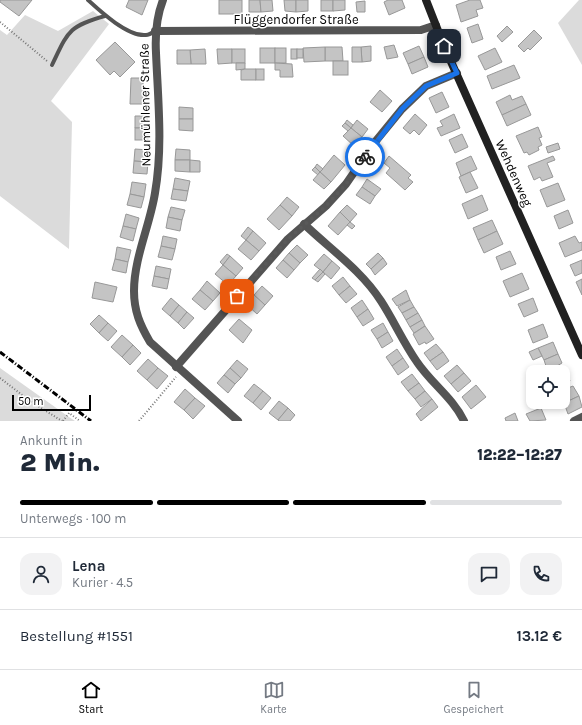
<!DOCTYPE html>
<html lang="de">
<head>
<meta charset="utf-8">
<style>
	:root { --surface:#fff; --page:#f2f2f3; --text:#1f2937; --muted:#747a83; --line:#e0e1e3; --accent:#000 }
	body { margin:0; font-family:Karla,sans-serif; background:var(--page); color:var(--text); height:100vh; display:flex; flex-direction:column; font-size:15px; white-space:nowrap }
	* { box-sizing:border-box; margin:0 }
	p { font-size:13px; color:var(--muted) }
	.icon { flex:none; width:22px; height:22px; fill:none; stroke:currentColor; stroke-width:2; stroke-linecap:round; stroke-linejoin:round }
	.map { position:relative; height:421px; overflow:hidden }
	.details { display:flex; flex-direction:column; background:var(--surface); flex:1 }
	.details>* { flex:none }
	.tools { position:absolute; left:526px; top:365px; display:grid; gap:8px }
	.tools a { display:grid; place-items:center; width:44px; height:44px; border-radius:8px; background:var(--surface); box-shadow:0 2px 6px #0003; font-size:20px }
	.scale { position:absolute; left:12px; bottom:10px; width:79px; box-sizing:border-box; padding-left:4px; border:2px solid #000; border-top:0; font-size:11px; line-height:14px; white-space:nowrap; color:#000; -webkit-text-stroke:3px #fff; paint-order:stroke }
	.pin { position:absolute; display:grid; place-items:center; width:34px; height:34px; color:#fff; margin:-17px; border-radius:8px; box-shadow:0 2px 6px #0006 }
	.courier { position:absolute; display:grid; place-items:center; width:40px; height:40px; margin:-20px; border:3px solid #1a73e8; border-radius:50%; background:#fff; color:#222; box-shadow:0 1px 5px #0007 }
	.overview em { font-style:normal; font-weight:800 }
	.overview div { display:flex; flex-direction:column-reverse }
	.overview { display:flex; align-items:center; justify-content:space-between; height:68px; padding:0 20px }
	h1 { font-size:26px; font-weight:800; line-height:30px }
	.bar { display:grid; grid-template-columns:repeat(4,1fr); gap:6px 4px; align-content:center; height:48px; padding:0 20px }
	.bar i { height:5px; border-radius:3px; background:var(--line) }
	.bar .current { background:var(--accent) }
	.bar p { grid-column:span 4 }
	.line { display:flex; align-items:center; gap:10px; padding:0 20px; border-top:1px solid var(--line) }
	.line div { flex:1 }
	.round { display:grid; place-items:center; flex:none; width:42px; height:42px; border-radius:12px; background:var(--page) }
	.tab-bar { display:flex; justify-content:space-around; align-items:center; height:56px; border-top:1px solid var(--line); background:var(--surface); font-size:11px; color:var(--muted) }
	.tab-bar a { display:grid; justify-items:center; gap:2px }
	.tab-bar .current { color:var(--accent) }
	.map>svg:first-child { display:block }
</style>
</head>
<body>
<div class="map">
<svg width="582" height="421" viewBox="0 0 582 421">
	<rect width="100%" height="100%" fill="#fff"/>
	<g fill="#dbdbdb">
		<polygon points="579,0 582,0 582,65 558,23"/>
		<polygon points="93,11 109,24 51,101 72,122 69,249 0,196 0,30 7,35 25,15 58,31"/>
		<polygon points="0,368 69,417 75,421 0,421"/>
	</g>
	<g fill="#c4c4c4" stroke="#989898">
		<polygon points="0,0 32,0 19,16 0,2"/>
		<polygon points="129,0 148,0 142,15 126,7"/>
		<rect x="219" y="0" width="23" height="14"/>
		<polygon points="249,0 260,0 261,12 249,12"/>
		<polygon points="260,0 272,0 273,11 261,12"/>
		<polygon points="284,0 296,0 296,12 285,11"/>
		<polygon points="296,0 308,0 308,11 296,12"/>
		<rect x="321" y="0" width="12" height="11"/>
		<polygon points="333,0 345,0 345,10 333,11"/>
		<polygon points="388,0 402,0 405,8 389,15 384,2"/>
		<polygon points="470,0 480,0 483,8 476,10 478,16 461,22 456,5"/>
		<polygon points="365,1 365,12 357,12 356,2"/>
		<polygon points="478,24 483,39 472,43 467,28"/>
		<polygon points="507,26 513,32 502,42 497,36"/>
		<polygon points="534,30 542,38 530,50 528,48 524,52 518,46"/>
		<polygon points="115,42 135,62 120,77 114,71 110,75 96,60"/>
		<polygon points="394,45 398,57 387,59 384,47"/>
		<polygon points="371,46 371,61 362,62 361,47"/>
		<polygon points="419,46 424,57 408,64 403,53"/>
		<polygon points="325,47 342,47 343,61 325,61"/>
		<polygon points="325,47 325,61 304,62 303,48"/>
		<polygon points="352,47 361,47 362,62 352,62"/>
		<rect x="260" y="48" width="15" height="15"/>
		<rect x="275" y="48" width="11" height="15"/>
		<polygon points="495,48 502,62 485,70 478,56"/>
		<polygon points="205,49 206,64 191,64 190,50"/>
		<polygon points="217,49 232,49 232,63 218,64"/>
		<rect x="232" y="49" width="13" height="14"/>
		<rect x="291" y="49" width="6" height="10"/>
		<rect x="297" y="49" width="6" height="9"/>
		<polygon points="177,50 190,50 191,64 177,64"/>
		<polygon points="424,57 428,67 412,74 408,64"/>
		<rect x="333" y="61" width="15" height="14"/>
		<polygon points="236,63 245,63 245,69 236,70"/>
		<polygon points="275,63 292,64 293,77 280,77 280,70 275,70"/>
		<polygon points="514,65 520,78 492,89 487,76"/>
		<polygon points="245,69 256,69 256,80 241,80 241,70"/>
		<rect x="256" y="69" width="8" height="11"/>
		<polygon points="131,78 143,78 143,104 130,104"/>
		<polygon points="380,90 392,101 382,112 370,102"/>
		<polygon points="442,92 449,107 436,113 429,98"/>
		<polygon points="510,95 512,100 522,96 526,104 502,115 496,102"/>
		<polygon points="526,104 531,115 507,126 502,115"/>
		<polygon points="179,107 193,108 193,119 179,119"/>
		<polygon points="415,114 427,125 419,135 414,130 410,134 403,128"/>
		<polygon points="454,114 460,128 441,136 437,128 443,126 440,121"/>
		<polygon points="135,116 147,116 148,128 135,128"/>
		<polygon points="179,119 193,119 193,131 179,130"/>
		<polygon points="347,120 353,125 351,128 345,123"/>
		<polygon points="357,120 368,129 362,137 351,128"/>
		<polygon points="345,123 351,128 348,131 342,126"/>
		<polygon points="538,127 542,137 539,138 542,145 538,147 539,150 529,155 527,152 524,153 516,136"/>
		<rect x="135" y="128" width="13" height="12"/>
		<polygon points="351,128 362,137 354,146 343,136"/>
		<polygon points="462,134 468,147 455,153 449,140"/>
		<polygon points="558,143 560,149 548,153 546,147"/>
		<polygon points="135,149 149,150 148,162 134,161"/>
		<polygon points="176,149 190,150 190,160 175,160"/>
		<polygon points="334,155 345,165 331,182 320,172"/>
		<polygon points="389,156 411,175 408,178 413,182 405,190 386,173 390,168 384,163"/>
		<polygon points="471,156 477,169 461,176 456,163"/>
		<polygon points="553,156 555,160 547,163 553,177 542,181 540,177 534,180 528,166"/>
		<polygon points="175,160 190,160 190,172 175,171"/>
		<polygon points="190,160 200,161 200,172 190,172"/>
		<polygon points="134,161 148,162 147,174 133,173"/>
		<polygon points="317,164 323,169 320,172 315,167"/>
		<polygon points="315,167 320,172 318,175 312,170"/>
		<polygon points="320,172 331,182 324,189 313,180"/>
		<polygon points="470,172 478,188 466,193 459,177"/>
		<polygon points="175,178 190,181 188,191 173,189"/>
		<polygon points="367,179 381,189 375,196 362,187"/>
		<polygon points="132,182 146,184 144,197 130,194"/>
		<polygon points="558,183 565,200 547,207 540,190"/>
		<polygon points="362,187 375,196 370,204 356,195"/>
		<polygon points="173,189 188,191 186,201 171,199"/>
		<polygon points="130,194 144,197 141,208 127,205"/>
		<polygon points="482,195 488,210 468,219 462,204"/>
		<polygon points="287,197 299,207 292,216 280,205"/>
		<polygon points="280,205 292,216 279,230 267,219"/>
		<polygon points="347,205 357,214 350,222 340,212"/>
		<polygon points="171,207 185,210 182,220 168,217"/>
		<polygon points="568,210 573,223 559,229 554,216"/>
		<polygon points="340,212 350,222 338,235 328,226"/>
		<polygon points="126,214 139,218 136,229 123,226"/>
		<polygon points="168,217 182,220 180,231 166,228"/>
		<polygon points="492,220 497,231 478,240 473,228"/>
		<polygon points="350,222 355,226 352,229 347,225"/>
		<polygon points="123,226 136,229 133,241 120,237"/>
		<polygon points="248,227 253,231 246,240 241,236"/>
		<polygon points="253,231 266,243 259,251 246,240"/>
		<polygon points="497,231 503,244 484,253 478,240"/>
		<polygon points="163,236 177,239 175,249 161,246"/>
		<polygon points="575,236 579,243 582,242 582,250 565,257 559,243"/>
		<polygon points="246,240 259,251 251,260 238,249"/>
		<polygon points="297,245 308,255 300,263 289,253"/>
		<polygon points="161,246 175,249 172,260 158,257"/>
		<polygon points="117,247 131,250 128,262 115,259"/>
		<polygon points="510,251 516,264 501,270 496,257"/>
		<polygon points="289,253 300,263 294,270 283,260"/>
		<polygon points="378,253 383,258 371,269 366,264"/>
		<polygon points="227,254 230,256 223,265 220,262"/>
		<polygon points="324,254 332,261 323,272 314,265"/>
		<polygon points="230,256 243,268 236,276 223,265"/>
		<polygon points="383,258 387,264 375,275 371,269"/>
		<polygon points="115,259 128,262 126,273 112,270"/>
		<polygon points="283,260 294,270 287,278 276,268"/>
		<polygon points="582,260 582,273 575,276 570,265"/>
		<polygon points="332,261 340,268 331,279 323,272"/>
		<polygon points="223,265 236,276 228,285 215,274"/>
		<polygon points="156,266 171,269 169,279 154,276"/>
		<polygon points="320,269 323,272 315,280 312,278"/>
		<polygon points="323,272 325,274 318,282 315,280"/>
		<polygon points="522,273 529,289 510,297 503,281"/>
		<polygon points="154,276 169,279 167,289 152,286"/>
		<polygon points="343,277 350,286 339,295 332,286"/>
		<polygon points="582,279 582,295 576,282"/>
		<polygon points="207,281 220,293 213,301 200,290"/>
		<polygon points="95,282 117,287 113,302 92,298"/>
		<polygon points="262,286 273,296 265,305 254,295"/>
		<polygon points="350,286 357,294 346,303 339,295"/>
		<polygon points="200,290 213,301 205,310 192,299"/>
		<polygon points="406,290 410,300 397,306 392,299"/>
		<polygon points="254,295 265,305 257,314 246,304"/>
		<polygon points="171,298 179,305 170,316 162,309"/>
		<polygon points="533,298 538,311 524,317 518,304"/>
		<polygon points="362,300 368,309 357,317 351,308"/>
		<polygon points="410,300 414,307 402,313 398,307"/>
		<polygon points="179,305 187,312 178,323 170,316"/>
		<polygon points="414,307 418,313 406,320 402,313"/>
		<polygon points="368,309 374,319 363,326 357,317"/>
		<polygon points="187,312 194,318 184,329 178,323"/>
		<polygon points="418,313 422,320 410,327 406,320"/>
		<polygon points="99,315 108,323 99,333 90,324"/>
		<polygon points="239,319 252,330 243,343 229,330"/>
		<polygon points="422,320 425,326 414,333 410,327"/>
		<polygon points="108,323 117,331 108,341 99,333"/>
		<polygon points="383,323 388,332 377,339 371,330"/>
		<polygon points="543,324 548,337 533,343 528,330"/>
		<polygon points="425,326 434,339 426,344 425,342 419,345 413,334"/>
		<polygon points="388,332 393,341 382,348 377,339"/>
		<polygon points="122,335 133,345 122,357 111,347"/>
		<polygon points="553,342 558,354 544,360 538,348"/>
		<polygon points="436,344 443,352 430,361 424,353"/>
		<polygon points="133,345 141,353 130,365 122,357"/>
		<polygon points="538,348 542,356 533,360 529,352"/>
		<polygon points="397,349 403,358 392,366 386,357"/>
		<polygon points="443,352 449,361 437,370 430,361"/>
		<polygon points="558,354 562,363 557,366 558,369 548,372 544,360"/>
		<polygon points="403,358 409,367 398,375 392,366"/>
		<polygon points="148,359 158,368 147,380 137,371"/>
		<polygon points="237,360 248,369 241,378 230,368"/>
		<polygon points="457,365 464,373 451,384 444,376"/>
		<polygon points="158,368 168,376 157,389 147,380"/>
		<polygon points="230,368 241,378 235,384 224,375"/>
		<polygon points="565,370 570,381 563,384 563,372 561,372"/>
		<polygon points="464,373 471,381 458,392 451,384"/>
		<polygon points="412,374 419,383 408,391 401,382"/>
		<polygon points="224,375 235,384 228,393 217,383"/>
		<polygon points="419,383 425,391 415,399 408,391"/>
		<polygon points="254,384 263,391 253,403 244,396"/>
		<polygon points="476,385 486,397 471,409 462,397"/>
		<polygon points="573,386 579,396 564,403 563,390"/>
		<polygon points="185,389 195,398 184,410 174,402"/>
		<polygon points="263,391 271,398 261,410 253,403"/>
		<polygon points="425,391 432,399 421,407 415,399"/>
		<polygon points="579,396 582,407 568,414 564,403"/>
		<polygon points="195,398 205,406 193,419 184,410"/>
		<polygon points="432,399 438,407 421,421 416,414"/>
		<polygon points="279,401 288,408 278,420 269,413"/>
		<polygon points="288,408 295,415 290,421 279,421 278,420"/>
		<polygon points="541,408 546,420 530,421 526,414"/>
		<polygon points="515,413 518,421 506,421 505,418"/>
	</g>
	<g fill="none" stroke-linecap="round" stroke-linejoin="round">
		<g stroke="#767676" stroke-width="2" stroke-dasharray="1 2" stroke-linecap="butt">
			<polyline points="0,22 47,61"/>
			<polyline points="0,378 30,401 62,421"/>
			<polyline points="63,421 69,413 80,421"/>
			<polyline points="139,421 176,377"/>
		</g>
		<g stroke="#545454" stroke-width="4">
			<path d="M88,0C100,11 128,37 146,35C149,35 152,33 155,31"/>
			<path d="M52,65C68,32 68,26 105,16"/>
		</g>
		<g stroke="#545454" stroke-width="8">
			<path d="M163,0C156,18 155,35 156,53C158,100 163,147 155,193C150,225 134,258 134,291C134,311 140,325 150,342L238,421"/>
			<polyline points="155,31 421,30 436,25"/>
			<path d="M304,224C330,249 361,270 381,301C394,321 403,342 417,362C431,383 453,398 464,421"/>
			<polyline points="176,367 288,239 326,206 346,184 375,142 402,109 426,86 457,73"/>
			<polyline points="574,421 582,417"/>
		</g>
		<polyline stroke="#212121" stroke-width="8" points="426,0 444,46 582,355"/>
		<polyline stroke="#000" stroke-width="3" stroke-dasharray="6 2 1 2" stroke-linecap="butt" points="0,352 91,421"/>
	</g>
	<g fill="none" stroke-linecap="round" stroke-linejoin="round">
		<polyline stroke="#595959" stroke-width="4" stroke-dasharray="0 7.2" points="237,296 288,239 326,206 346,184 365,157"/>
		<polyline stroke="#1a73e8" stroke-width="5" points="365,157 402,109 426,86 457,73 444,46"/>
	</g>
	<g text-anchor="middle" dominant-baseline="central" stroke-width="3" stroke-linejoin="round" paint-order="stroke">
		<g font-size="13" fill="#000" stroke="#fff">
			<text x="296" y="19">Flüggendorfer Straße</text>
			<text transform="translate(145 105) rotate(-91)">Neumühlener Straße</text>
			<text transform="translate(514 173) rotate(66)">Wehdenweg</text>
		</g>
	</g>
</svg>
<div class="tools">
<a><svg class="icon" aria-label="locate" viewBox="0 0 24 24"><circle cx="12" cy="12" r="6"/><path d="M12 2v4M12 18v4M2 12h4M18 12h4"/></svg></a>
</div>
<div class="scale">50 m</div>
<div class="pin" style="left:237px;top:296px;background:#ea580c"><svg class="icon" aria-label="bag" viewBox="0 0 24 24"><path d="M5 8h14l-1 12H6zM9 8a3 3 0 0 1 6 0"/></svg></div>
<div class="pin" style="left:444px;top:46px;background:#1f2937"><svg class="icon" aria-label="home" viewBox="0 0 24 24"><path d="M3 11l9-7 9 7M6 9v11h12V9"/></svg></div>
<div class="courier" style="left:365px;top:157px"><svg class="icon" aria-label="bike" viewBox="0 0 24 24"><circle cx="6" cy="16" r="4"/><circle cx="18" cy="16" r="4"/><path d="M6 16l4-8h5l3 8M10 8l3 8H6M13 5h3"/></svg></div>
</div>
<section class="details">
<div class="overview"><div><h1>2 Min.</h1><p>Ankunft in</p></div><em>12:22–12:27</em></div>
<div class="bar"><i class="current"></i><i class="current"></i><i class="current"></i><i></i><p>Unterwegs · 100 m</p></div>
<div class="line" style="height:72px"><a class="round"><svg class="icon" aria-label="person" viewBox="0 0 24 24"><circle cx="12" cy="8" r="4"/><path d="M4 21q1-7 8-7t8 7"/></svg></a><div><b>Lena</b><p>Kurier · 4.5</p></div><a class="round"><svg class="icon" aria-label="chat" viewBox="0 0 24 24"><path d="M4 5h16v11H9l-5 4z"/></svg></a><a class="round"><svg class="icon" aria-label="phone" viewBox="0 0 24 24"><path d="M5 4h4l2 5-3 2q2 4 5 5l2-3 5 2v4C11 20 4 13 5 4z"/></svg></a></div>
<div class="line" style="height:52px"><div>Bestellung #1551</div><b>13.12 €</b></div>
</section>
<nav class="tab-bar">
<a class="current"><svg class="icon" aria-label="home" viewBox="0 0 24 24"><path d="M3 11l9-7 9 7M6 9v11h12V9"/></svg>Start</a>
<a><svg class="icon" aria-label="map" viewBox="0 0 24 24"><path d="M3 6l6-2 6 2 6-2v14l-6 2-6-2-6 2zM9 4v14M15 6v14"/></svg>Karte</a>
<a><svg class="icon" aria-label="saved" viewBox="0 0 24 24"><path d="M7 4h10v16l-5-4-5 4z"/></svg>Gespeichert</a>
</nav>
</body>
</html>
